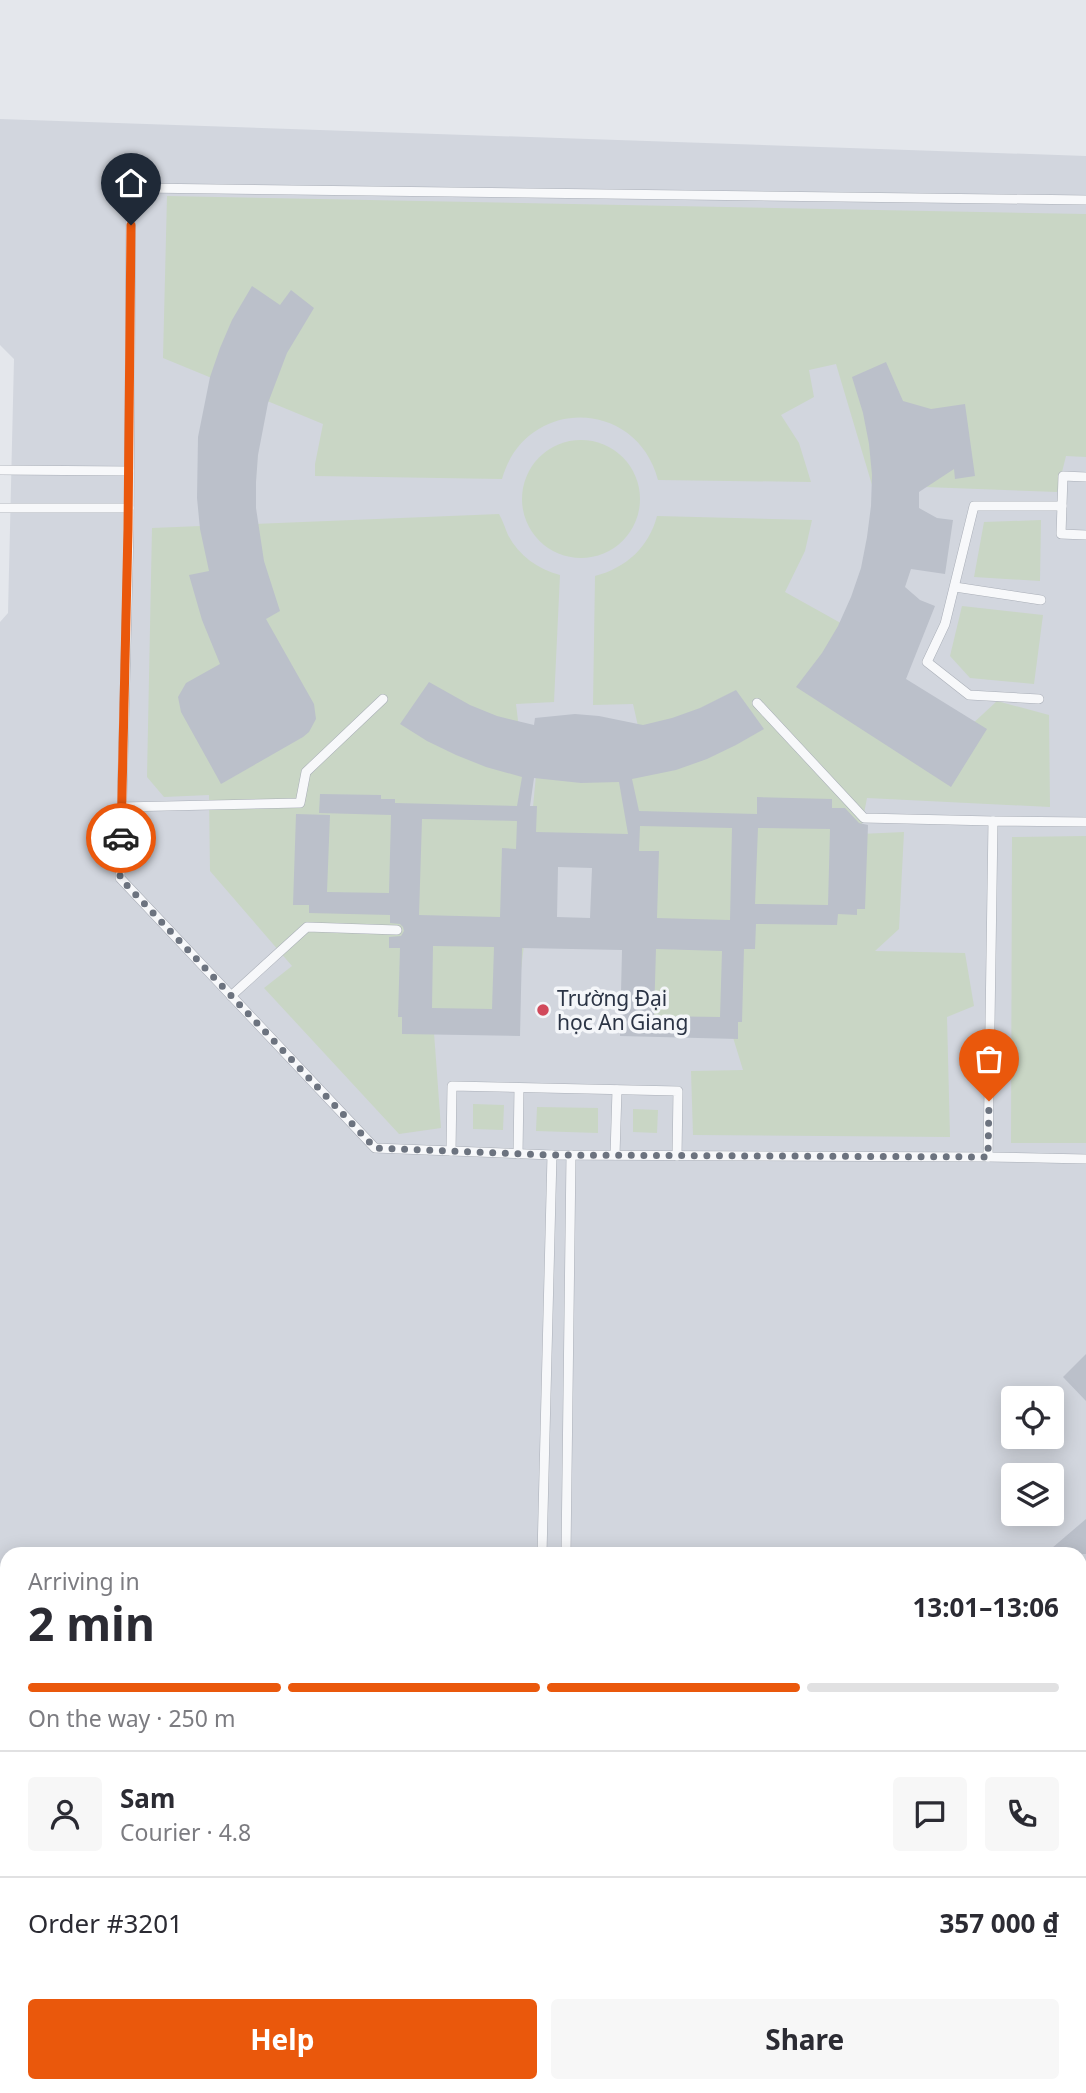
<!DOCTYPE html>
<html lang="en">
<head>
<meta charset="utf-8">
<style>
	:root { --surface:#fff; --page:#f7f7f7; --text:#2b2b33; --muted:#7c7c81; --line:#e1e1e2; --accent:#ea580c }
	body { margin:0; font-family:"Noto Sans",sans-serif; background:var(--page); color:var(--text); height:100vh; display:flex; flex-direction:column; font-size:26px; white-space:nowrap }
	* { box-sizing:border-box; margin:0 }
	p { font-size:23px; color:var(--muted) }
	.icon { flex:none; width:38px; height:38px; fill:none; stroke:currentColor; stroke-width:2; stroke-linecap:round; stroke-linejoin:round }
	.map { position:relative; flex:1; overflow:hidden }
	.side { position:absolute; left:0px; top:1547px; width:1087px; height:546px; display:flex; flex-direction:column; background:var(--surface); border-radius:21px 21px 0 0; box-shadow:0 4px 18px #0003 }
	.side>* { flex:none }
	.buttons { position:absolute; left:1001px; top:1386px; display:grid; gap:14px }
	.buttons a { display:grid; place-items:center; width:63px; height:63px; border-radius:7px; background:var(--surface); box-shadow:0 4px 18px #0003; font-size:35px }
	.pin { position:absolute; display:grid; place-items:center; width:60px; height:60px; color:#fff; margin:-72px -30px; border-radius:50% 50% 50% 0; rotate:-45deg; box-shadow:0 0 7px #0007 }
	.pin .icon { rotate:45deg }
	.courier { position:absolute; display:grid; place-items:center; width:70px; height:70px; margin:-35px; border:5px solid #ea580c; border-radius:50%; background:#fff; color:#222; box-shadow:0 2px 9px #0007 }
	.head em { font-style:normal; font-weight:700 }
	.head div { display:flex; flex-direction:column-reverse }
	.head { display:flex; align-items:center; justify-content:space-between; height:119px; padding:0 28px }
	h1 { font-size:46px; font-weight:700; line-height:52px }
	.bar { display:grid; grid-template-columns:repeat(4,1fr); gap:10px 7px; align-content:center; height:84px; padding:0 28px }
	.bar i { height:9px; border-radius:5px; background:var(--line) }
	.bar .active { background:var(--accent) }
	.bar p { grid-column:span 4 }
	.line { display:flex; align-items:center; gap:18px; padding:0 28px; border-top:2px solid var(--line) }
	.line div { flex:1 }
	.round { display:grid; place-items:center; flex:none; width:74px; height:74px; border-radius:7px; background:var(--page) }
	.button { display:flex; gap:14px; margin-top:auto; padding:14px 28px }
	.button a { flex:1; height:80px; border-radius:7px; background:var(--accent); color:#fff; font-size:28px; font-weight:700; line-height:80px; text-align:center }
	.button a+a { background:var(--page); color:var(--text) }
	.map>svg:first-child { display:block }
</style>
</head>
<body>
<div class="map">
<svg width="1086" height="2093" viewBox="0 0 1086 2093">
	<rect width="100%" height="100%" fill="#e4e7ec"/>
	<path fill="#d2d6de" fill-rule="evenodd" d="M0,119L1086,156V1659L1080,1656V1554H7V1597H0V622L8,613L14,359L0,345ZM1013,1398H1052V1437H1013ZM1013,1475H1052V1514H1013Z"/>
	<g fill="#c9d6c5">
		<path d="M167,196L1086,214V457L1066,456L1057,492L872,485L836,364L809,370L814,397L781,415L799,443L811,482L658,480C636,397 525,397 502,479L315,476V464L323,424L163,358Z"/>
		<circle cx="581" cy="499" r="59"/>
		<path d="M499,514C503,521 505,528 508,535C519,556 538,569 560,575L554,702L516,704L531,828L537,765L645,757L633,704L593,705L595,576C626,568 649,547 657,516L812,520L805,551L785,592L855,631L850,675L969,727L997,701L1049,715L1050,807L867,798L860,834L904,832L899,929L875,951L965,953L974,1006L947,1017L950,1137L693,1135L691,1071L743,1070L731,1031L641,1033L614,859L535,853L515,1020L433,1019L441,1128L399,1134L264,988L292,966L210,871L209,795L164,797L147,777L152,528Z"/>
		<polygon points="1041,520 1040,581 974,577 984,522"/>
		<polygon points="962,606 1043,615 1034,684 970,678 950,656"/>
		<polygon points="1086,836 1086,1143 1011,1143 1012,837"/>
		<polygon points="473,1104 504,1105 503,1130 473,1129"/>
		<polygon points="537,1107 598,1108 598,1133 536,1131"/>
		<polygon points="633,1109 658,1110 657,1133 633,1132"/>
	</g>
	<g fill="#bbc0ca" fill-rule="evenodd">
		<polygon points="252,286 280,305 291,290 314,308 287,353 268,403 258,455 256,482 256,508 264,561 280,611 266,619 314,704 316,719 309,732 303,737 221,784 181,712 178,697 186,683 220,664 202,620 189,575 209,571 200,529 197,498 198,437 210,377 220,348 232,320"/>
		<polygon points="886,362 903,401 931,409 965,404 975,476 955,479 954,469 919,492 919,508 937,518 953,520 945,574 911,569 905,587 920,600 935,606 906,679 987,729 951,787 796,687 822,653 838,626 851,597 861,568 867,537 871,506 872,475 869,444 863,413 852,377"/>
		<path d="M429,682L470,705L497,716L534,725L535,718L575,714L599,716L643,725L672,718L700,708L736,690L764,729L736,745L707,759L676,770L632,779L639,811L757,814V797L832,799V808H845L859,823L868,825L865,909H857V915L838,914L837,925L756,924L755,949H744L742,1022H738V1039L620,1036L622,950L522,948L520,1036L402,1034V1017H398L400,948H389V937L401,936L404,931L403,927L400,924L390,923V915L309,913V905H293L296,814L330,815L327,892L389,893L391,815L319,813L320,794L381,795V799H395V803L517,806L522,777L486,767L456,755L427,741L400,724ZM534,778L581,783L619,782L628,834L536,832L537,806H530ZM422,819L517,821L516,849L502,848L500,917L419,915ZM640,826L732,828L730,920L657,918L659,851H639ZM758,828L830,829L828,905L755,904ZM558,867L592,868L590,918L557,917ZM433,946L494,947L492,1009L432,1008ZM656,949L722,951L720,1017L654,1016Z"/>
		<polygon points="1086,1354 1086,1401 1063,1377"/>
		<polygon points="1086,1519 1086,1554 1045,1554"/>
	</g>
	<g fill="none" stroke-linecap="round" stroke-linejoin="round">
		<defs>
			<g id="service">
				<polyline points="1086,200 141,188 131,198 129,529 120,878 375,1148 552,1155 988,1157 1086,1159"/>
				<polyline points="0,470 129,471"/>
				<polyline points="1086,477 1063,476 1061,534 1086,535"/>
				<polyline points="0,508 129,508"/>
				<polyline points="955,587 1041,600"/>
				<polyline points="1039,699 969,695 927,662 945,624 974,506 1062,506"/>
				<polyline points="757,703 864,818 993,821"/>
				<polyline points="122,807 300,803 306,772 383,699"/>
				<polyline points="231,996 307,927 397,930"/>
				<polyline points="451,1151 452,1086 678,1091 677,1156"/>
				<polyline points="518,1154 519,1088"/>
				<polyline points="615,1155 617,1090"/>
				<polyline points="988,1157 993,821 1086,822"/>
				<polyline points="542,1554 552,1155"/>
				<polyline points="566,1554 571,1155"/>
			</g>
			<g id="minor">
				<polyline points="1080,1882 1086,1877"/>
				<polyline points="1080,1972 1086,1979"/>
				<polyline points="1080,2047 1086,2042"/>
				<polyline points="180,2086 180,2093"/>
				<polyline points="708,2086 714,2093"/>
				<polyline points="971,2086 973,2093"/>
				<polyline points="304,2093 313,2086"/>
				<polyline points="1025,2093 1033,2086"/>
			</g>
			<g id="tertiary">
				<polyline points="0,1618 7,1618"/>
				<polyline points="1080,1694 1086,1697"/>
			</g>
		</defs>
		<use href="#service" stroke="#a9aeb7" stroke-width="10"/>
		<use href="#minor" stroke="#a9aeb7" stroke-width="19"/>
		<use href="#tertiary" stroke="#a9aeb7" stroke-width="23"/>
		<use href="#service" stroke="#f7f8fa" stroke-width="9"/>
		<use href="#minor" stroke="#f7f8fa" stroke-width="18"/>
		<use href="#tertiary" stroke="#f7f8fa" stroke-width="21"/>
	</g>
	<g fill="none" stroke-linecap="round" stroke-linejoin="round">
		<polyline stroke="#6c737f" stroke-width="7" stroke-dasharray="0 12.6" points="121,838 120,878 375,1148 552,1155 988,1157 989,1101"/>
		<polyline stroke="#ea580c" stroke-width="9" points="121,838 128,529 131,225"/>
	</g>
	<circle fill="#d1495b" stroke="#f4f6f9" stroke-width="2.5" cx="543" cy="1010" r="7"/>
	<g text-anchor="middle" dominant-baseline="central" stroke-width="7" stroke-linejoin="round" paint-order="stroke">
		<g font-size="21" fill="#2b3445" stroke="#f4f6f9" text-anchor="start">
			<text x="557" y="998">Trường Đại<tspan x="557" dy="24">học An Giang</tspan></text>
		</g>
	</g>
</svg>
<div class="buttons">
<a><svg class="icon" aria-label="locate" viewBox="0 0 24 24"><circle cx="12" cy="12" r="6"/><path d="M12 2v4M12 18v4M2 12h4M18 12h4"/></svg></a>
<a><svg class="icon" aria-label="layers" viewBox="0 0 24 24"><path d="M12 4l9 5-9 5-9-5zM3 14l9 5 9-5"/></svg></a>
</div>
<div class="pin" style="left:989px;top:1101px;background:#ea580c"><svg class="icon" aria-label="bag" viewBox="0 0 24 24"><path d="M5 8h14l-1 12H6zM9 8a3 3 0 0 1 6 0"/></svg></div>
<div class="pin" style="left:131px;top:225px;background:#1f2937"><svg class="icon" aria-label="home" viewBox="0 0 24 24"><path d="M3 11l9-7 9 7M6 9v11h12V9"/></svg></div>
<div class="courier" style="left:121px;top:838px"><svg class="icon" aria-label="car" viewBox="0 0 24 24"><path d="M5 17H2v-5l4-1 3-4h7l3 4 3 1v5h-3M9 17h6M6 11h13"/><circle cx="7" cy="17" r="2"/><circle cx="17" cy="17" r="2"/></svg></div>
<section class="side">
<div class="head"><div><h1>2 min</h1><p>Arriving in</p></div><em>13:01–13:06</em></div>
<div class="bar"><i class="active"></i><i class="active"></i><i class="active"></i><i></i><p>On the way · 250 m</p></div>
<div class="line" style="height:126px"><a class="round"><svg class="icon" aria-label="person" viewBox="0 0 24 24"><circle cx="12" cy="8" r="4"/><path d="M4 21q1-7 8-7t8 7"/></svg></a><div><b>Sam</b><p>Courier · 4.8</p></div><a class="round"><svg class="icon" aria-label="chat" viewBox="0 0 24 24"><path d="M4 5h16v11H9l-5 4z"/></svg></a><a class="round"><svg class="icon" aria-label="phone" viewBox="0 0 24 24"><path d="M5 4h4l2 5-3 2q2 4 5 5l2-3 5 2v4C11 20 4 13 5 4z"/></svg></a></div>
<div class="line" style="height:91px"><div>Order #3201</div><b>357 000 ₫</b></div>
<div class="button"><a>Help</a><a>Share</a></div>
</section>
</div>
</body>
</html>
